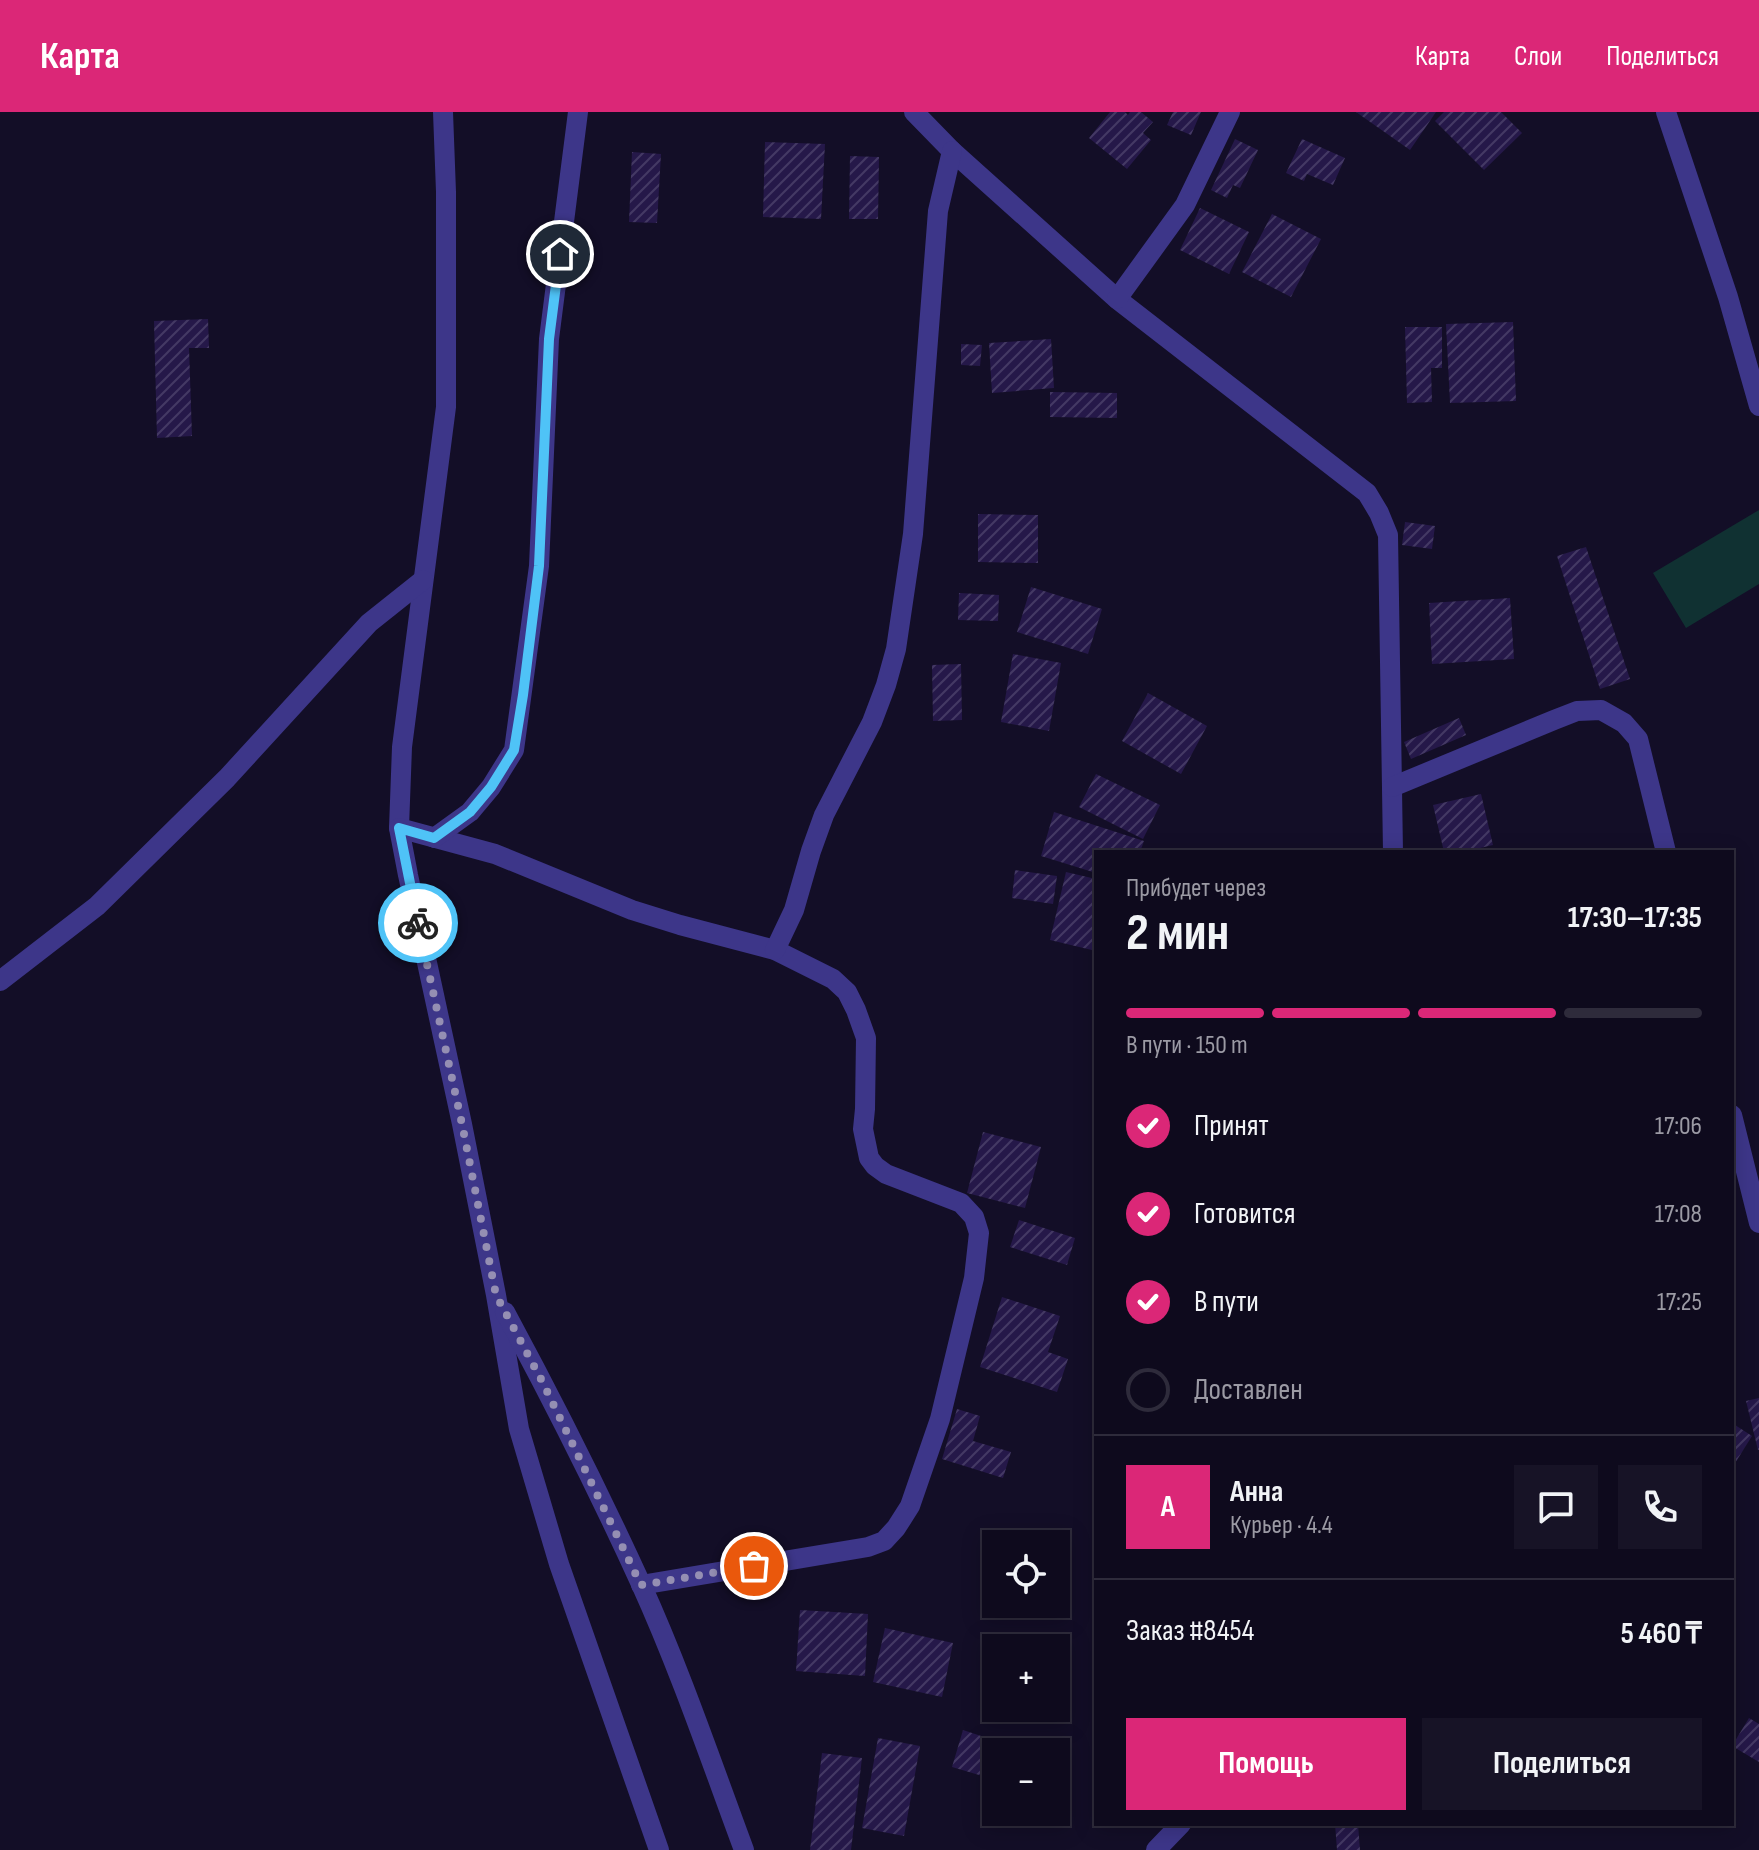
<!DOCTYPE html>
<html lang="ru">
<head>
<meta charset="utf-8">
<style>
	:root { --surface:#0e0a1d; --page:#171326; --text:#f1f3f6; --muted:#9b9aa4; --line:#2e2b3b; --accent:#db2777 }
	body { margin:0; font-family:"Sofia Sans Condensed",sans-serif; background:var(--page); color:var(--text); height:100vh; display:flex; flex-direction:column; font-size:30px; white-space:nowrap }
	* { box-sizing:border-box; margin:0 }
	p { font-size:26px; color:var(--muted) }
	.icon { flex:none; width:44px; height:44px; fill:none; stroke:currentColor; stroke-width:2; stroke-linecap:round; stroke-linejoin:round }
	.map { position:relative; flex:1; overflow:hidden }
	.sheet { position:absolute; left:1094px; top:738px; width:640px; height:976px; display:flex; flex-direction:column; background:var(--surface); border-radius:0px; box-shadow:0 4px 20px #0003,0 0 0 2px var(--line) }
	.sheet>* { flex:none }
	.buttons { position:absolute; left:982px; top:1418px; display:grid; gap:16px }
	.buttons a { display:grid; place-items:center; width:88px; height:88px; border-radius:0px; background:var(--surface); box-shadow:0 4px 20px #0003,0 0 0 2px var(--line); font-size:40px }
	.pin { position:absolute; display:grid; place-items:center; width:68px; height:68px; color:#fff; margin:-34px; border:4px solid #fff; border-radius:50%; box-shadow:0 2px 8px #0007 }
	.courier { position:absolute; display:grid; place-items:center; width:80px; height:80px; margin:-40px; border:6px solid #4fc3f7; border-radius:50%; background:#fff; color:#222; box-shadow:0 2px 10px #0007 }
	.overview em { font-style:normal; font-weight:700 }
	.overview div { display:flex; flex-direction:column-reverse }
	.overview { display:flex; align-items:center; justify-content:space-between; height:136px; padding:0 32px }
	h1 { font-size:52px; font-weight:700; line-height:60px }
	.bar { display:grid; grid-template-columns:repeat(4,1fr); gap:12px 8px; align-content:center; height:96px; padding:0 32px }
	.bar i { height:10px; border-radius:6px; background:var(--line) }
	.bar .current { background:var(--accent) }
	.bar p { grid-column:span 4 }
	.line { display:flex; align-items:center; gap:20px; padding:0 32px; border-top:2px solid var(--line) }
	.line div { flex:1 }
	.round { display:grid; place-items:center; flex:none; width:84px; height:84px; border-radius:0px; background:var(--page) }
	ol { padding:0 32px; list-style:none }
	li { display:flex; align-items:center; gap:24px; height:88px }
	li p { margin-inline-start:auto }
	li .icon { padding:8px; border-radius:50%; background:var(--accent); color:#fff; stroke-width:4 }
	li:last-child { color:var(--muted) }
	li i { width:44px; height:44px; border:4px solid var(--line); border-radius:50% }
	.button { display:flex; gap:16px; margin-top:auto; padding:16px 32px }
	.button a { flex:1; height:92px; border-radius:0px; background:var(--accent); color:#fff; font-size:32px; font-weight:700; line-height:92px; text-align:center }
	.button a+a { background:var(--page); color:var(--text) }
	header { display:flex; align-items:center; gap:48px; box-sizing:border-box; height:112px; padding:0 40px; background:var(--accent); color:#fff }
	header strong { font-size:38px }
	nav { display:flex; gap:44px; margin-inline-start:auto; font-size:28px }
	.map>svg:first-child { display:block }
</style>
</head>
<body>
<header>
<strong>Карта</strong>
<nav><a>Карта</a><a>Слои</a><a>Поделиться</a></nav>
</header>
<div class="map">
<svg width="1759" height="1738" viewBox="0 0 1759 1738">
	<defs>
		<pattern id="building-hatch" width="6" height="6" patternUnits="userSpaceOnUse" patternTransform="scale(2)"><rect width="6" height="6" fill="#251849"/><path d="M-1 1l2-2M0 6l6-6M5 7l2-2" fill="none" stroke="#443964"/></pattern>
	</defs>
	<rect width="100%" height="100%" fill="#130e27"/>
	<polygon fill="#103132" points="1759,398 1759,472 1686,516 1653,461"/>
	<g fill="url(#building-hatch)">
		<polygon points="1110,0 1125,0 1128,3 1130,0 1141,0 1153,10 1143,21 1151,28 1127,57 1089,26"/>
		<polygon points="1173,0 1201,0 1191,23 1167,13"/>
		<polygon points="1356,0 1436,0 1410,38"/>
		<polygon points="1444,0 1501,0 1522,21 1484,58 1435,9"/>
		<polygon points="1235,27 1258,38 1240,76 1233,73 1227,86 1211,78"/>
		<polygon points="1302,27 1345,46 1333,73 1307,62 1304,69 1286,61"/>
		<polygon points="765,30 825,32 821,107 763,105"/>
		<polygon points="632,40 661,42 657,111 629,110"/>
		<polygon points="850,44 879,45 878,107 849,107"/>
		<polygon points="1200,96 1249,120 1229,162 1180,138"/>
		<polygon points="1272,102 1321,127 1291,185 1242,160"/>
		<polygon points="208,207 209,236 189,236 192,324 157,326 154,209"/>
		<polygon points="1513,210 1516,289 1450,291 1446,212"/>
		<polygon points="1405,215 1442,215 1442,256 1431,256 1432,290 1407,291"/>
		<polygon points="1051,227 1054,276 992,281 989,231"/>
		<polygon points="961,232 982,233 980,254 961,253"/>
		<polygon points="1050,280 1117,281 1117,306 1050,305"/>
		<polygon points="978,402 1038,403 1038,451 978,450"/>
		<polygon points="1405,410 1435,414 1432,437 1402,433"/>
		<polygon points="1586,435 1630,567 1600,577 1557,444"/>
		<polygon points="1031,475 1102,497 1088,542 1017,520"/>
		<polygon points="959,481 999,483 998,509 958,508"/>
		<polygon points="1510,486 1514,547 1432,552 1429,491"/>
		<polygon points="1013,542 1061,551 1049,619 1001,610"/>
		<polygon points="961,552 962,608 933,609 932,553"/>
		<polygon points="1148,581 1207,614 1181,662 1122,629"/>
		<polygon points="1459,606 1466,623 1411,647 1404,630"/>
		<polygon points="1096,662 1160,693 1143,727 1079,695"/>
		<polygon points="1481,682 1493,733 1463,740 1444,740 1433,693"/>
		<polygon points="1054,700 1144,729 1140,740 1096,740 1096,761 1041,744"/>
		<polygon points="1015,758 1057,764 1053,792 1012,786"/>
		<polygon points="1066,760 1096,767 1096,839 1050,828"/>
		<polygon points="983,1020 1041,1035 1025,1096 967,1081"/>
		<polygon points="1019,1108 1075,1126 1067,1153 1010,1135"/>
		<polygon points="1002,1185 1060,1204 1048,1240 1068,1247 1057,1280 980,1255"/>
		<polygon points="1759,1286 1759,1338 1758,1338 1746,1289"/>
		<polygon points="957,1297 980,1304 973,1329 1011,1340 1003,1366 942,1347"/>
		<polygon points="1732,1311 1752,1324 1732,1356"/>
		<polygon points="800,1498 868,1502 865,1564 796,1559"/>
		<polygon points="885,1516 953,1531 942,1585 873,1570"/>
		<polygon points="1749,1606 1759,1612 1759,1650 1732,1634"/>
		<polygon points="963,1618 1023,1638 1022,1640 996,1640 996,1668 952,1655"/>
		<polygon points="878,1626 920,1634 904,1724 862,1716"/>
		<polygon points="822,1641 862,1646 851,1738 810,1738"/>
		<polygon points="1335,1712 1358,1712 1360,1738 1337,1738"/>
	</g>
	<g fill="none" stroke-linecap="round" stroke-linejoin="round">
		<g stroke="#3d3689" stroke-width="20">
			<polyline points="443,0 446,80 446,295 402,635 399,716 408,763 462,1012 496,1183 519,1317 559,1452 659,1738"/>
			<polyline points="914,0 952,39 1117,187 1367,381 1379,401 1388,423 1393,740"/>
			<polyline points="1666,0 1728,185 1759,294"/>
			<polyline points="1117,187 1185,93 1230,0"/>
			<polyline points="1392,675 1554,608 1577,599 1601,598 1624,611 1638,627 1666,740"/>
			<polyline points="399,716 495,742 632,798 680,813 775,838 833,867 847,880 856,898 866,926 865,997 863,1017 869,1046 875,1054 886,1062 961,1091 974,1105 979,1121 974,1166 940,1307 910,1394 896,1416 884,1429 868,1435 641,1473"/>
			<polyline points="434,726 470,700 491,675 514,638 539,454 549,227 578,0"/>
			<polyline points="775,838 794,798 811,739 824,703 872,610 886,573 896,537 913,422 938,99 952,39"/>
			<polyline points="0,869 97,794 227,666 369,511 423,468"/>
			<polyline points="1732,1003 1759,1111"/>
			<path d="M505,1200C553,1289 599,1380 641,1472C680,1558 711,1649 744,1738"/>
			<polyline points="1156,1738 1181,1712"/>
		</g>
	</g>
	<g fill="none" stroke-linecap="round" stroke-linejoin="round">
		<polyline stroke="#958fb3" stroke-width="8" stroke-dasharray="0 14.4" points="418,811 462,1012 496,1183 542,1269 641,1473 754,1454"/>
		<polyline stroke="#4fc3f7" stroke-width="10" points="418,811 399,716 434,726 470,700 491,675 514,638 523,583 539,454 549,227 560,142"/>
	</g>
</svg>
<div class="buttons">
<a><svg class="icon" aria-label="locate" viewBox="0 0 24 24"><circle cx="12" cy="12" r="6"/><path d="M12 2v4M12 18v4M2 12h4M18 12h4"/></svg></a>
<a>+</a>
<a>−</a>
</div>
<div class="pin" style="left:754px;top:1454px;background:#ea580c"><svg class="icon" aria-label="bag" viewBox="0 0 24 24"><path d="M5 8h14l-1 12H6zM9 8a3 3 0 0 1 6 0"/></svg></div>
<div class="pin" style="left:560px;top:142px;background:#1f2937"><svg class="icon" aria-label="home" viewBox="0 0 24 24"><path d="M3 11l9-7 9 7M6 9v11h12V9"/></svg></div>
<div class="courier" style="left:418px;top:811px"><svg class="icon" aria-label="bike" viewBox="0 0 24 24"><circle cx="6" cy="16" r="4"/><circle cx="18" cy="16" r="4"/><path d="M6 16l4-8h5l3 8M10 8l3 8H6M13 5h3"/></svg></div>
<section class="sheet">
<div class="overview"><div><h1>2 мин</h1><p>Прибудет через</p></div><em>17:30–17:35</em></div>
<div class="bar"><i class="current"></i><i class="current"></i><i class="current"></i><i></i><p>В пути · 150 m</p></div>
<ol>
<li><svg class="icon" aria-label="check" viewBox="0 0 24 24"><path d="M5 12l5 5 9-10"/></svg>Принят<p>17:06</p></li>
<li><svg class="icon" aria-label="check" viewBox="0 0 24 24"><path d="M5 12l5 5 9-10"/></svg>Готовится<p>17:08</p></li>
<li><svg class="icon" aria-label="check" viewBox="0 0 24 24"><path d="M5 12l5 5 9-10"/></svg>В пути<p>17:25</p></li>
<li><i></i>Доставлен</li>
</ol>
<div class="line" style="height:144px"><b class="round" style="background:var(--accent);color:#fff">А</b><div><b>Анна</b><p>Курьер · 4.4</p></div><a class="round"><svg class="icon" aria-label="chat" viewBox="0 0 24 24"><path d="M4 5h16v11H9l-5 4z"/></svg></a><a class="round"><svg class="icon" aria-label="phone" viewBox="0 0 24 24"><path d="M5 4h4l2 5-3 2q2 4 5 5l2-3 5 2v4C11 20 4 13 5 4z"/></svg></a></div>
<div class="line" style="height:104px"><div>Заказ #8454</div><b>5 460 ₸</b></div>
<div class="button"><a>Помощь</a><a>Поделиться</a></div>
</section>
</div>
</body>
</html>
